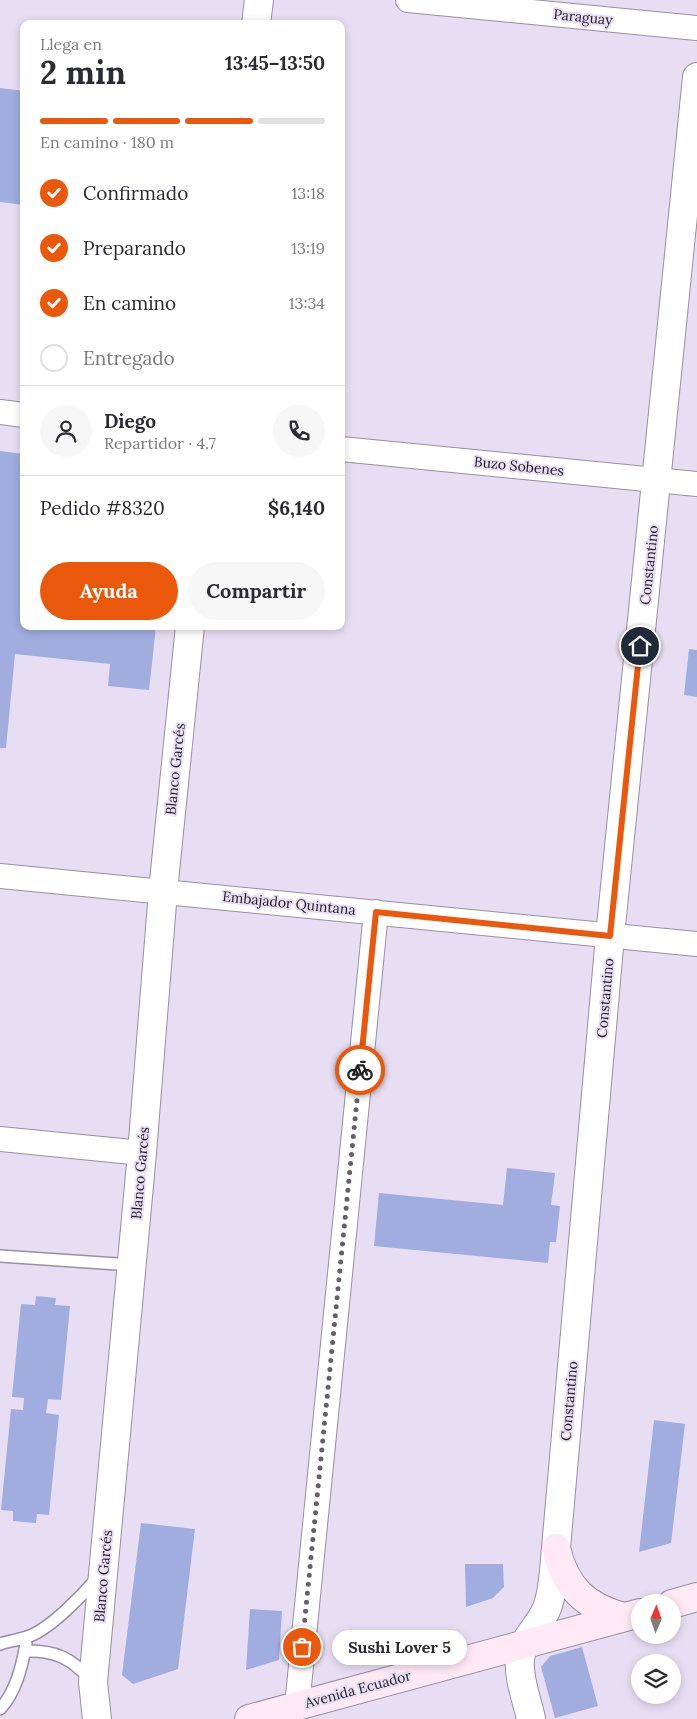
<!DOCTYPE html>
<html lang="es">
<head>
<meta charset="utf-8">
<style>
	:root { --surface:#fff; --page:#f7f7f7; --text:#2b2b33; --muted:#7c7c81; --line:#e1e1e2; --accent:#ea580c }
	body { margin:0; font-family:Lora,serif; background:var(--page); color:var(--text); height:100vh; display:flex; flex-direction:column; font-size:19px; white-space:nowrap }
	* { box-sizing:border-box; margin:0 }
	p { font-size:16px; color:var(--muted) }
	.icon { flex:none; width:28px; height:28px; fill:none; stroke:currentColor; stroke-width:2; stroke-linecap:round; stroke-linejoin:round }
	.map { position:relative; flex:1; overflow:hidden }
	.sheet { position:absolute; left:20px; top:20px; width:325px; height:610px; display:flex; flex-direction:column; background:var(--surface); border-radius:10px; box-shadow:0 2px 8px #0003 }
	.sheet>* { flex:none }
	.needle { width:32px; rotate:2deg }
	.fabs { position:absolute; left:631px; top:1594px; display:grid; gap:10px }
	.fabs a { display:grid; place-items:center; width:50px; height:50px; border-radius:50%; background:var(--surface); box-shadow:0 2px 8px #0003; font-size:25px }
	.pin { position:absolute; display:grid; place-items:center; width:42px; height:42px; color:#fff; margin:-21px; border:2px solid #fff; border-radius:50%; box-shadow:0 1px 5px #0007 }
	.courier { position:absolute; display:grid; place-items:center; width:50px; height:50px; margin:-25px; border:4px solid #ea580c; border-radius:50%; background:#fff; color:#222; box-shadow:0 1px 6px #0007 }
	.bubble { position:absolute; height:35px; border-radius:18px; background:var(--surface); box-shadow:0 2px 8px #0003; font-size:16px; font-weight:700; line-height:35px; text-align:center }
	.head em { font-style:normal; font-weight:700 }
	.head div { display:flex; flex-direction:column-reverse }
	.head { display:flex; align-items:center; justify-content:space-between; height:85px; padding:0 20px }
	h1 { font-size:32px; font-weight:700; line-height:38px }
	.bar { display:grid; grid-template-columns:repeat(4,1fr); gap:8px 5px; align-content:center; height:60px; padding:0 20px }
	.bar i { height:6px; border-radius:4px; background:var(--line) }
	.bar .current { background:var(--accent) }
	.bar p { grid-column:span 4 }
	.line { display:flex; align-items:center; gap:12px; padding:0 20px; border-top:1px solid var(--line) }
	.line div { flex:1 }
	.round { display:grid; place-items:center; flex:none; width:52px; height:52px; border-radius:26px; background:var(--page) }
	ol { padding:0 20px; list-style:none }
	li { display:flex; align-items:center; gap:15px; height:55px }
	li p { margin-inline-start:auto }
	li .icon { padding:5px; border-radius:50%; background:var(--accent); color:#fff; stroke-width:4 }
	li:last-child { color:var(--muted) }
	li i { width:28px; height:28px; border:2px solid var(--line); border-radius:50% }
	.cta { display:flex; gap:10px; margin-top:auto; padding:10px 20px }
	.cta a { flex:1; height:58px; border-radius:30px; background:var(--accent); color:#fff; font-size:20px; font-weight:700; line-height:58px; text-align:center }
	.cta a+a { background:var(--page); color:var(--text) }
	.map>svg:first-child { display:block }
</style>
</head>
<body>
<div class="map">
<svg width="697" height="1719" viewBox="0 0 697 1719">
	<rect width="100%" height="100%" fill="#e8def3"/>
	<g fill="#a0adde">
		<polygon points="0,88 24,91 24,205 0,202"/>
		<polygon points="0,451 24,454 24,582 21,612 24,612 24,626 156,626 149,690 108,686 110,664 15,654 6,748 0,748"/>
		<polygon points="689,649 697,650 697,697 684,695"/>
		<polygon points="507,1168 555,1173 551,1205 560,1206 556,1242 550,1242 548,1263 374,1246 379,1193 503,1205"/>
		<polygon points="36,1296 56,1298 55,1305 70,1306 61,1400 48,1399 46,1413 59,1415 49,1515 37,1514 36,1523 13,1521 13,1511 1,1510 11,1409 23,1410 24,1398 12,1397 21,1304 35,1305"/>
		<polygon points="654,1420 685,1424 671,1543 639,1552"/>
		<polygon points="141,1523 195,1529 178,1669 133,1684 122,1675"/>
		<polygon points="465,1564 503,1564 504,1587 493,1598 466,1607"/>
		<polygon points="250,1609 282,1611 279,1660 246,1670"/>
		<polygon points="582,1647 598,1706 555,1718 541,1667 550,1656"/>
	</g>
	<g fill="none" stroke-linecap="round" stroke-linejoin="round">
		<defs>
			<g id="service">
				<polyline points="0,1256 132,1265"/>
				<path d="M0,1644C9,1641 18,1640 27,1637C49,1630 82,1596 98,1577"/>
				<path d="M25,1651C55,1650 71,1658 91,1680"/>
				<path d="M0,1709C16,1692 22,1666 26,1644"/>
			</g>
			<g id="minor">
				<polyline points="408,0 697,28"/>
				<polyline points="0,412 24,415"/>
				<polyline points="341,449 697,484"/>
				<polyline points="0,876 697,944"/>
				<polyline points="0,1139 142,1153"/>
				<polyline points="297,1706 376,912"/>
			</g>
			<g id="tertiary">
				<polyline points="256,24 259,0"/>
				<polyline points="97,1719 93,1682 142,1153 163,891 190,626"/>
				<path d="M531,1719C527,1700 518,1678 520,1659C522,1639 540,1626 547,1608C554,1589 554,1567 556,1548L610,936L697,77"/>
			</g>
			<g id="secondary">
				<path d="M556,1548C565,1587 585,1607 624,1617"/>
				<polyline points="672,1604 697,1597"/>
				<polyline points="249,1719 640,1613"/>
			</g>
		</defs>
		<use href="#service" stroke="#988fa3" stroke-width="14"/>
		<use href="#minor" stroke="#988fa3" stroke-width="26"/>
		<use href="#tertiary" stroke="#988fa3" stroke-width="30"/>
		<use href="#secondary" stroke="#988fa3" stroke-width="30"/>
		<use href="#service" stroke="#fff" stroke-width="11"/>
		<use href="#minor" stroke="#fff" stroke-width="24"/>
		<use href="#tertiary" stroke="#fff" stroke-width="28"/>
		<use href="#secondary" stroke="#fee9f5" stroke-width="28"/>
	</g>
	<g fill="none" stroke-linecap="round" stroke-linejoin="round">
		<polyline stroke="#655f6c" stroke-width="5" stroke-dasharray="0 9" points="302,1647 360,1070"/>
		<polyline stroke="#ea580c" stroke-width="6" points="360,1070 376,912 610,936 640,646"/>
	</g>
	<g text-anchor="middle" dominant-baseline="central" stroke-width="4" stroke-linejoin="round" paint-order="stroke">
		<g font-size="14" fill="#1f1b23" stroke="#e8def3">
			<text transform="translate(583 17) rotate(6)">Paraguay</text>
			<text transform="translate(519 466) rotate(6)">Buzo Sobenes</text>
			<text transform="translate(649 565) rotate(-84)">Constantino</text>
			<text transform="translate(175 769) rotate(-84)">Blanco Garcés</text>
			<text transform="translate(289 903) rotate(6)">Embajador Quintana</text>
			<text transform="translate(605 998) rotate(-85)">Constantino</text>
			<text transform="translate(140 1173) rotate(-85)">Blanco Garcés</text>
			<text transform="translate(569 1401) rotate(-85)">Constantino</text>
			<text transform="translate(103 1576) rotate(-85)">Blanco Garcés</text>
			<text transform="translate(358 1689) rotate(-15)">Avenida Ecuador</text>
		</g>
	</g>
</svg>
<div class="fabs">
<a><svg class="needle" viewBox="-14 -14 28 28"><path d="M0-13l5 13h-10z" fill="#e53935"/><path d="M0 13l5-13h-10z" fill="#7c7c81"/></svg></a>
<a><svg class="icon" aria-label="layers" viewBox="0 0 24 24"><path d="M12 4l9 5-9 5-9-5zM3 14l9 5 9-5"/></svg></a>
</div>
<div class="pin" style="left:302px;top:1647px;background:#ea580c"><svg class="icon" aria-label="bag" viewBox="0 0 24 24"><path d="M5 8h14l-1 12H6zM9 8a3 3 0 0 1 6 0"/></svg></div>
<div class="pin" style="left:640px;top:646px;background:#1f2937"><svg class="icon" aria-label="home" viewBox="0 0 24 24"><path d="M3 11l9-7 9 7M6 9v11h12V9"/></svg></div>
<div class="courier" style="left:360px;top:1070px"><svg class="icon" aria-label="bike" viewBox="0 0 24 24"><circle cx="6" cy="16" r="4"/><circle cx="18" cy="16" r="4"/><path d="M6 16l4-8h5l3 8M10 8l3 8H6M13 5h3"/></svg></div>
<div class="bubble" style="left:332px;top:1630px;width:135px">Sushi Lover 5</div>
<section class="sheet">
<div class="head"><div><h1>2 min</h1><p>Llega en</p></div><em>13:45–13:50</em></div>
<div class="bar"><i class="current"></i><i class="current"></i><i class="current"></i><i></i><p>En camino · 180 m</p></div>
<ol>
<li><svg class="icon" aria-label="check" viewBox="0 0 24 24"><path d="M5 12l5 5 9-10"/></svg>Confirmado<p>13:18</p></li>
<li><svg class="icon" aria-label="check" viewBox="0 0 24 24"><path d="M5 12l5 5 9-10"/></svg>Preparando<p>13:19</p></li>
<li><svg class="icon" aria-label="check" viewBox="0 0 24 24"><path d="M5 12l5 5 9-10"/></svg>En camino<p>13:34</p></li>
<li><i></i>Entregado</li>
</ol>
<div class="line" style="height:90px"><a class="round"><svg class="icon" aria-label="person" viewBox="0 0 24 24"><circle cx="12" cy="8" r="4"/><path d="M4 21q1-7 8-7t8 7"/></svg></a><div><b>Diego</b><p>Repartidor · 4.7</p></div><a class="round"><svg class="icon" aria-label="phone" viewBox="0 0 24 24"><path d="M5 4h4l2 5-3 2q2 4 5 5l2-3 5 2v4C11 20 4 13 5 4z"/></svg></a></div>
<div class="line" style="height:65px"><div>Pedido #8320</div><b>$6,140</b></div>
<div class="cta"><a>Ayuda</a><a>Compartir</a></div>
</section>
</div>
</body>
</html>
